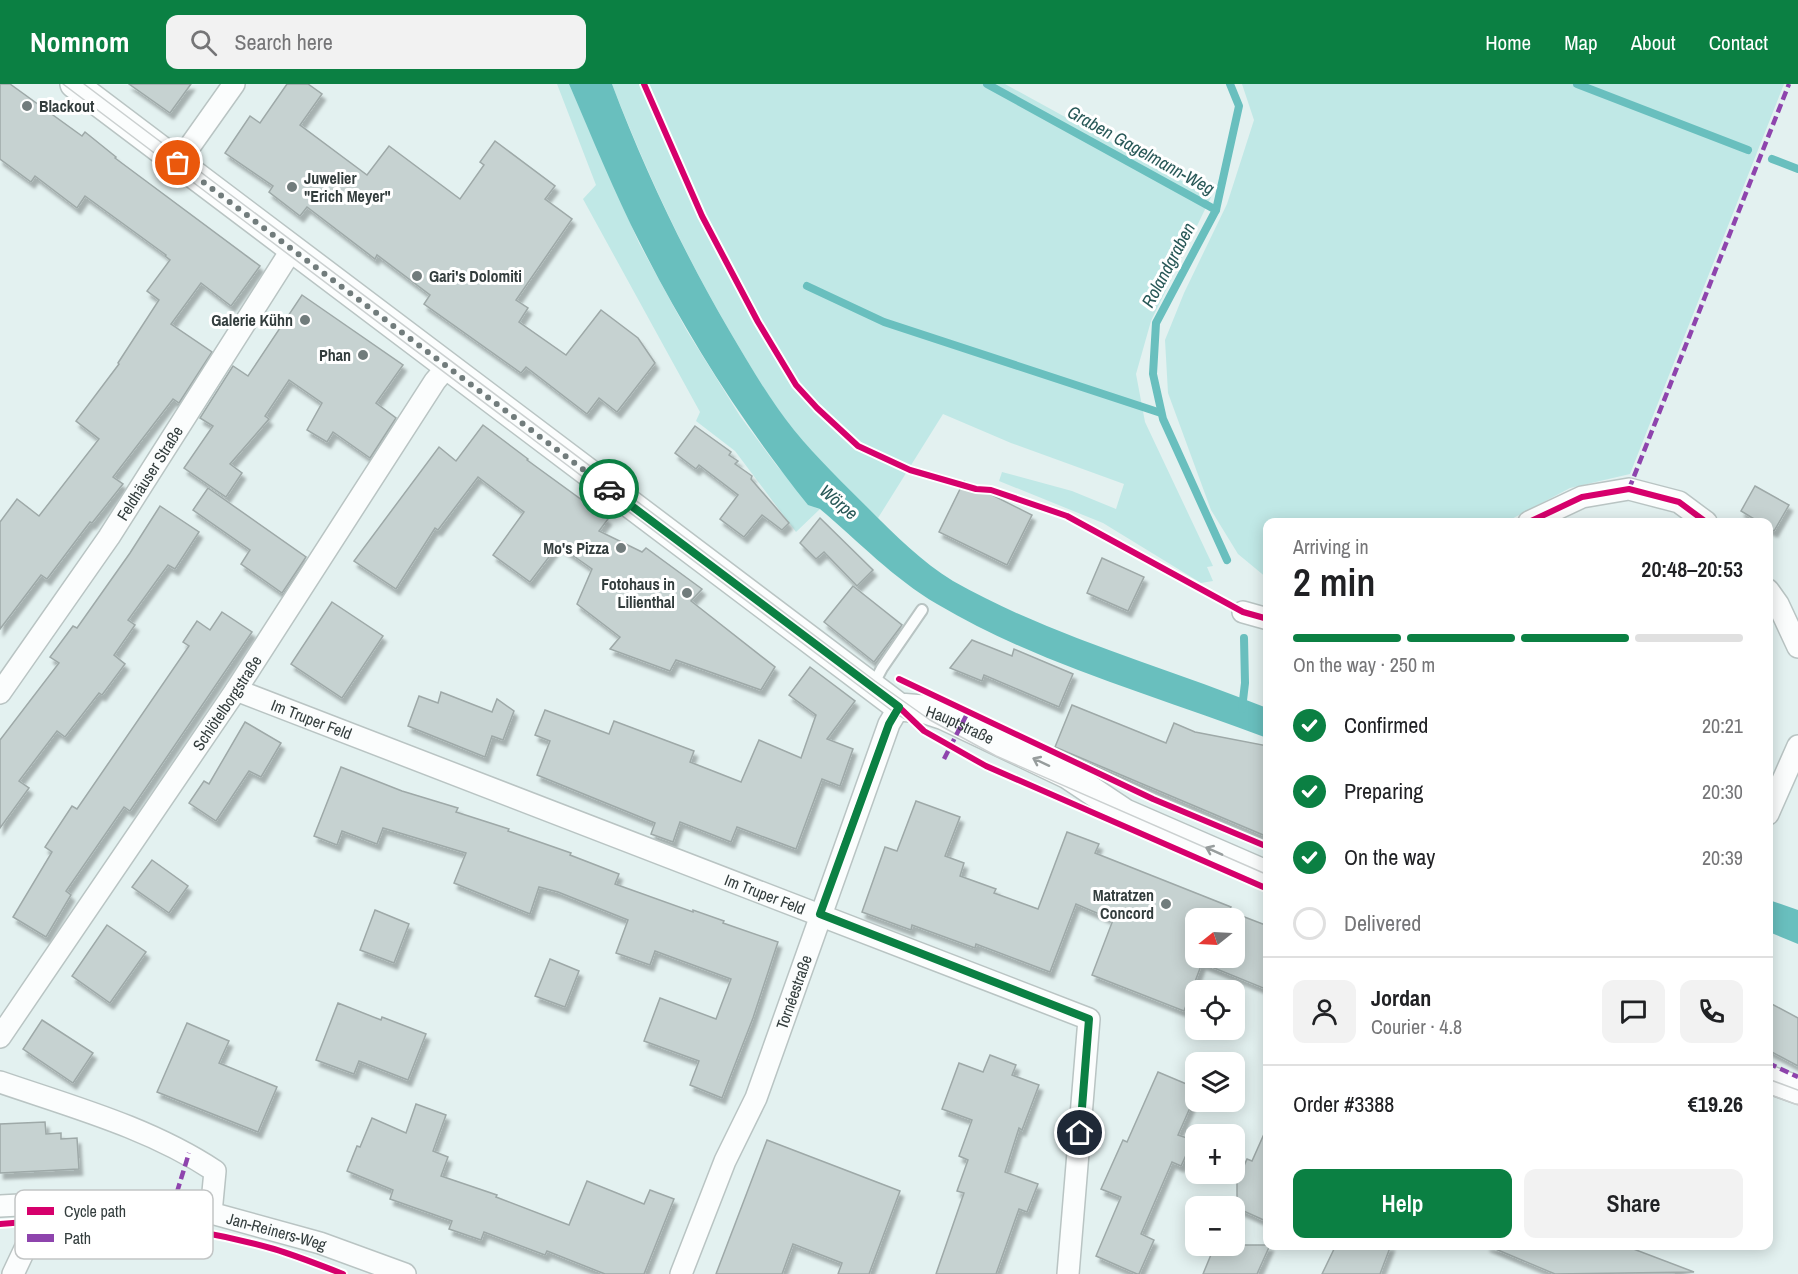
<!DOCTYPE html>
<html lang="en">
<head>
<meta charset="utf-8">
<style>
	:root { --surface:#fff; --page:#f2f2f2; --text:#202124; --muted:#757577; --line:#e0e0e0; --accent:#0b8043 }
	body { margin:0; font-family:"Archivo Narrow",sans-serif; background:var(--page); color:var(--text); height:100vh; display:flex; flex-direction:column; font-size:22px; white-space:nowrap }
	* { box-sizing:border-box; margin:0 }
	p { font-size:20px; color:var(--muted) }
	.icon { flex:none; width:33px; height:33px; fill:none; stroke:currentColor; stroke-width:2; stroke-linecap:round; stroke-linejoin:round }
	.map { position:relative; flex:1; overflow:hidden }
	.drawer { position:absolute; left:1263px; top:434px; width:510px; height:732px; display:flex; flex-direction:column; background:var(--surface); border-radius:12px; box-shadow:0 3px 15px #0003 }
	.drawer>* { flex:none }
	.needle { width:39px; rotate:252deg }
	.tools { position:absolute; left:1185px; top:824px; display:grid; gap:12px }
	.tools a { display:grid; place-items:center; width:60px; height:60px; border-radius:12px; background:var(--surface); box-shadow:0 3px 15px #0003; font-size:30px }
	.pin { position:absolute; display:grid; place-items:center; width:51px; height:51px; color:#fff; margin:-26px; border:3px solid #fff; border-radius:50%; box-shadow:0 2px 6px #0007 }
	.courier { position:absolute; display:grid; place-items:center; width:60px; height:60px; margin:-30px; border:4px solid #0b8043; border-radius:50%; background:#fff; color:#222; box-shadow:0 2px 8px #0007 }
	.headline em { font-style:normal; font-weight:600 }
	.headline div { display:flex; flex-direction:column-reverse }
	.headline { display:flex; align-items:center; justify-content:space-between; height:102px; padding:0 30px }
	h1 { font-size:39px; font-weight:600; line-height:45px }
	.bar { display:grid; grid-template-columns:repeat(4,1fr); gap:9px 6px; align-content:center; height:72px; padding:0 30px }
	.bar i { height:8px; border-radius:4px; background:var(--line) }
	.bar .active { background:var(--accent) }
	.bar p { grid-column:span 4 }
	.line { display:flex; align-items:center; gap:15px; padding:0 30px; border-top:2px solid var(--line) }
	.line div { flex:1 }
	.round { display:grid; place-items:center; flex:none; width:63px; height:63px; border-radius:12px; background:var(--page) }
	ol { padding:0 30px; list-style:none }
	li { display:flex; align-items:center; gap:18px; height:66px }
	li p { margin-inline-start:auto }
	li .icon { padding:6px; border-radius:50%; background:var(--accent); color:#fff; stroke-width:4 }
	li:last-child { color:var(--muted) }
	li i { width:33px; height:33px; border:3px solid var(--line); border-radius:50% }
	.button { display:flex; gap:12px; margin-top:auto; padding:12px 30px }
	.button a { flex:1; height:69px; border-radius:12px; background:var(--accent); color:#fff; font-size:24px; font-weight:600; line-height:69px; text-align:center }
	.button a+a { background:var(--page); color:var(--text) }
	header { display:flex; align-items:center; gap:36px; box-sizing:border-box; height:84px; padding:0 30px; background:var(--accent); color:#fff }
	header strong { font-size:28px }
	nav { display:flex; gap:33px; margin-inline-start:auto; font-size:21px }
	.search { width:420px; height:54px; background:var(--page); display:flex; align-items:center; gap:15px; box-sizing:border-box; padding:0 21px; border-radius:12px; color:var(--muted); font-size:22px }
	.map>svg:first-child { display:block }
</style>
</head>
<body>
<header>
<strong>Nomnom</strong>
<div class="search"><svg class="icon" aria-label="search" viewBox="0 0 24 24"><circle cx="10" cy="10" r="6"/><path d="M15 15l6 6"/></svg>Search here</div>
<nav><a>Home</a><a>Map</a><a>About</a><a>Contact</a></nav>
</header>
<div class="map">
<svg width="1798" height="1190" viewBox="0 0 1798 1190">
	<defs>
		<filter id="shadow"><feDropShadow dx="3.5" dy="6" stdDeviation="1.5" flood-color="#0004"/></filter>
	</defs>
	<rect width="100%" height="100%" fill="#e3f1f0"/>
	<g fill="#c0e8e6">
		<polygon points="557,0 569,0 639,159 687,247 740,332 777,382 816,424 820,425 796,448 735,367 696,337 700,328 583,115 596,101"/>
		<path d="M612,0H1005L1211,113L1151,237L1136,290L1145,338L1213,482L1207,483L1213,497L1201,499L1103,439L999,397L1002,388L1072,407L1116,425L1124,400L1011,359L943,330L878,434C849,406 819,377 793,345C769,315 749,280 729,246C683,167 645,85 612,0Z"/>
		<polygon points="1242,0 1784,0 1630,390 1570,404 1506,438 1268,438 1267,494 1238,470 1211,426 1168,309 1165,256 1184,209 1227,120 1254,36"/>
	</g>
	<g fill="#69bfbe">
		<path d="M569,0H612C644,85 683,167 729,246C749,280 769,315 794,346C817,374 844,400 870,426C895,451 922,478 953,497C1052,553 1163,582 1267,624V654C1157,612 1040,581 937,520C894,495 858,457 820,425L808,421C743,340 687,252 640,159C614,108 592,53 569,0Z"/>
		<polygon points="1769,816 1798,826 1798,860 1769,848"/>
	</g>
	<g fill="none" stroke-linecap="round" stroke-linejoin="round">
		<g stroke="#69bfbe" stroke-width="8">
			<polyline points="987,0 1216,126"/>
			<polyline points="1577,0 1748,66"/>
			<polyline points="1772,75 1798,85"/>
			<polyline points="807,202 884,238 1161,329"/>
			<polyline points="1227,476 1163,335 1153,290 1156,239 1216,126 1239,22 1230,0"/>
			<polyline points="1242,625 1245,599 1244,554"/>
		</g>
	</g>
	<g fill="#c6d2d1" stroke="#9ea9a8" stroke-width="1.5" fill-rule="evenodd" filter="url(#shadow)">
		<polygon points="0,0 10,0 82,52 85,48 116,73 115,74 260,182 231,222 201,199 171,240 212,268 179,319 173,315 113,393 123,400 92,439 90,438 47,495 41,491 0,545 0,438 17,415 39,432 99,355 76,337 119,280 118,279 159,216 147,207 170,176 165,172 166,171 85,112 77,124 35,92 31,98 0,75"/>
		<polygon points="129,0 191,0 170,29"/>
		<polygon points="287,0 308,0 322,10 300,41 367,91 389,62 460,115 484,81 480,78 495,57 555,102 545,115 572,135 516,216 528,224 519,238 566,271 601,226 638,254 655,279 617,328 599,314 587,330 526,283 521,289 424,220 430,211 377,171 375,175 307,123 300,132 269,108 273,102 225,69 250,32 260,39"/>
		<polygon points="302,211 403,281 376,319 396,334 370,374 333,348 327,358 307,346 322,319 289,296 265,332 269,335 230,380 242,389 226,413 184,384 213,342 200,334 233,282 248,292"/>
		<polygon points="483,341 528,375 527,376 608,435 599,447 642,468 646,464 702,505 691,517 775,583 761,606 676,576 670,587 610,565 620,553 577,520 592,485 558,461 530,498 493,471 524,428 478,393 438,446 435,444 396,505 354,477 439,363 456,377"/>
		<polygon points="695,342 731,368 729,371 738,377 735,380 752,392 751,395 789,439 782,446 762,431 744,453 720,435 738,411 699,381 696,385 675,369"/>
		<polygon points="964,397 1032,431 1007,481 939,448"/>
		<polygon points="1755,402 1789,421 1774,447 1768,444 1768,438 1759,438 1741,427"/>
		<polygon points="208,404 306,473 282,509 241,480 250,466 193,426"/>
		<polygon points="160,422 199,448 175,485 168,481 128,536 135,541 114,571 125,580 102,611 99,609 65,653 57,647 19,697 29,704 0,744 0,656 59,579 50,573 73,542 77,544 130,469"/>
		<polygon points="820,434 873,486 857,502 824,468 816,475 800,459"/>
		<polygon points="1102,474 1144,493 1128,527 1087,509"/>
		<polygon points="853,502 902,541 874,578 824,538"/>
		<polygon points="332,518 383,552 342,614 291,580"/>
		<polygon points="222,528 252,548 130,727 124,723 66,807 71,811 46,853 13,833 52,768 45,763 72,722 77,725 189,562 183,558 197,537 210,546"/>
		<polygon points="972,556 1012,572 1014,565 1073,590 1059,623 984,591 982,597 950,584"/>
		<polygon points="810,583 855,617 827,655 853,665 840,702 822,695 796,765 737,743 731,758 680,738 673,758 651,750 655,739 537,691 550,657 535,651 545,626 609,650 614,637 694,667 690,678 741,698 759,656 801,674 816,631 789,611"/>
		<polygon points="441,608 492,628 497,615 514,627 503,656 492,652 485,673 408,642 419,612 438,619"/>
		<polygon points="1072,621 1166,659 1174,639 1195,648 1268,662 1268,753 1055,663"/>
		<polygon points="245,638 281,659 261,693 249,687 216,737 189,719 204,697 209,700"/>
		<polygon points="341,683 402,707 458,724 456,728 509,745 508,747 571,769 570,771 619,790 615,800 693,828 693,826 724,837 723,839 778,858 753,934 722,1014 690,1001 699,977 644,957 660,914 716,935 731,895 655,867 650,881 616,869 628,836 558,808 539,803 530,830 454,799 466,769 383,744 377,760 342,747 337,761 314,752"/>
		<path d="M916,717L960,733L945,772L964,779L960,792L996,805L994,809L1038,825L1067,748L1099,760L1095,769L1231,823L1229,827L1268,842V906L1202,879L1184,927L1092,891L1113,836L1076,820L1050,888L976,860L975,864L912,841L911,846L862,828L885,763L897,767ZM1196,834H1234V873H1196Z"/>
		<polygon points="152,776 188,802 169,829 132,803"/>
		<polygon points="375,826 409,840 394,879 360,866"/>
		<polygon points="107,841 146,868 110,919 72,892"/>
		<polygon points="550,875 579,887 565,923 535,912"/>
		<polygon points="1768,918 1798,934 1798,982 1768,966"/>
		<polygon points="338,919 381,936 382,933 426,950 408,996 359,977 354,990 316,976"/>
		<polygon points="42,936 93,969 73,999 23,965"/>
		<polygon points="187,939 229,957 219,979 277,1003 258,1048 157,1008"/>
		<polygon points="990,971 1016,981 1012,991 1039,1001 1022,1046 1019,1044 1005,1088 1038,1100 1027,1128 1019,1125 996,1190 936,1190 964,1109 957,1107 968,1076 959,1072 972,1036 942,1025 959,979 983,988"/>
		<polygon points="1158,988 1196,1004 1196,1010 1178,1051 1193,1056 1181,1082 1172,1078 1141,1150 1154,1156 1139,1190 1137,1190 1096,1172 1121,1113 1101,1105 1123,1056 1127,1058"/>
		<polygon points="416,1020 446,1031 433,1067 448,1073 441,1092 497,1111 496,1113 569,1141 587,1097 644,1120 650,1106 674,1115 644,1190 605,1190 547,1167 545,1171 484,1148 481,1156 449,1145 452,1137 390,1115 393,1106 347,1087 357,1062 360,1063 372,1034 406,1049"/>
		<polygon points="45,1038 46,1050 61,1049 61,1055 77,1054 79,1085 0,1089 0,1040"/>
		<polygon points="1268,1041 1268,1138 1237,1124 1237,1098 1247,1075 1252,1077"/>
		<polygon points="767,1056 900,1107 869,1190 838,1190 842,1179 793,1160 782,1190 716,1190"/>
		<polygon points="1215,1161 1270,1161 1257,1190 1203,1190"/>
		<polygon points="1336,1161 1391,1161 1380,1190 1322,1190"/>
		<polygon points="1486,1161 1623,1161 1694,1188 1555,1190"/>
	</g>
	<g fill="none" stroke-linecap="round" stroke-linejoin="round">
		<defs>
			<polyline id="service" points="872,603 882,584 922,526"/>
			<g id="minor">
				<polyline points="178,79 234,0"/>
				<polyline points="1529,438 1582,413 1629,405 1679,418 1706,438"/>
				<polyline points="1768,506 1778,520 1798,563"/>
				<polyline points="1243,528 1268,535"/>
				<path id="s1" d="M236,606L1089,935L1068,1190"/>
				<path id="s2" d="M0,609L109,453L292,165"/>
				<polyline points="1768,730 1798,662"/>
				<path id="s3" d="M0,953L236,606L435,297L447,283"/>
				<path d="M0,998C73,1023 150,1044 215,1087L211,1129"/>
				<path id="s4" d="M0,1122L38,1120L173,1121L211,1129L320,1159L405,1190"/>
				<polyline points="13,1190 30,1154 38,1120"/>
				<path id="s5" d="M681,1190L725,1077L756,1014L889,640L899,623"/>
			</g>
			<g id="tertiary">
				<path id="s6" d="M74,0L899,623L923,625L944,632L1068,691L1125,729L1268,791"/>
				<polyline points="1768,995 1798,1006"/>
			</g>
		</defs>
		<use href="#service" stroke="#b9c4c3" stroke-width="14"/>
		<use href="#minor" stroke="#b9c4c3" stroke-width="24"/>
		<use href="#tertiary" stroke="#b9c4c3" stroke-width="30"/>
		<use href="#service" stroke="#fbfdfd" stroke-width="10"/>
		<use href="#minor" stroke="#fbfdfd" stroke-width="21"/>
		<use href="#tertiary" stroke="#fbfdfd" stroke-width="27"/>
		<g stroke="#cbd0d0" stroke-width="1.5">
			<polyline points="63,0 895,629 986,682 1268,805"/>
			<polyline points="84,0 875,597 930,636 996,672 1268,791"/>
			<polyline points="1768,995 1798,1006"/>
			<polyline points="1768,1010 1798,1021"/>
		</g>
		<g stroke="#8e44ad" stroke-width="4.5" stroke-dasharray="9 4.5" stroke-linecap="butt">
			<polyline points="1629,405 1789,0"/>
			<polyline points="944,675 968,628"/>
			<polyline points="1768,979 1798,993"/>
			<polyline points="173,1121 189,1069"/>
		</g>
		<defs>
			<g id="cycleway">
				<polyline points="644,0 702,132 758,238 796,301 817,324 858,362 910,386 976,405 991,406 1067,432 1243,528 1268,535"/>
				<polyline points="1529,438 1582,413 1629,405 1679,418 1706,438"/>
				<polyline points="899,595 1153,715 1268,763"/>
				<polyline points="843,765 889,640 899,623 924,647 986,682 1268,805"/>
				<path d="M0,1140C91,1131 186,1140 274,1165C297,1172 320,1181 343,1190"/>
			</g>
		</defs>
		<use href="#cycleway" stroke="#fff" stroke-width="10"/>
		<use href="#cycleway" stroke="#d6006c" stroke-width="6"/>
	</g>
	<defs><path id="oneway-shaft" d="M-6 0H5M1.5-3L5.5 0L1.5 3" fill="none" stroke-width="1.6" stroke-linecap="round" stroke-linejoin="round" transform="scale(1.5)"/></defs>
	<g stroke="#979d9d">
		<use href="#oneway-shaft" transform="translate(1041 678) rotate(-155)"/>
		<use href="#oneway-shaft" transform="translate(1214 767) rotate(-156)"/>
	</g>
	<g fill="none" stroke-linecap="round" stroke-linejoin="round">
		<polyline stroke="#717c7c" stroke-width="6" stroke-dasharray="0 10.8" points="178,79 609,405"/>
		<polyline stroke="#0b8043" stroke-width="8" points="609,405 899,623 889,640 820,830 1089,935 1080,1049"/>
	</g>
	<g fill="#717c7c" stroke="#fff" stroke-width="2">
		<circle cx="27" cy="22" r="6"/>
		<circle cx="292" cy="103" r="6"/>
		<circle cx="417" cy="192" r="6"/>
		<circle cx="305" cy="236" r="6"/>
		<circle cx="363" cy="271" r="6"/>
		<circle cx="621" cy="464" r="6"/>
		<circle cx="687" cy="509" r="6"/>
		<circle cx="1166" cy="820" r="6"/>
	</g>
	<g text-anchor="middle" dominant-baseline="central" stroke-width="6" stroke-linejoin="round" paint-order="stroke">
		<g font-size="16" font-weight="bold" fill="#333d3d" stroke="#fff" text-anchor="end">
			<text x="39" y="22" text-anchor="start">Blackout</text>
			<text x="304" y="94" text-anchor="start">Juwelier<tspan x="304" dy="18">"Erich Meyer"</tspan></text>
			<text x="429" y="192" text-anchor="start">Gari's Dolomiti</text>
			<text x="293" y="236">Galerie Kühn</text>
			<text x="351" y="271">Phan</text>
			<text x="609" y="464">Mo's Pizza</text>
			<text x="675" y="500">Fotohaus in<tspan x="675" dy="18">Lilienthal</tspan></text>
			<text x="1154" y="811">Matratzen<tspan x="1154" dy="18">Concord</tspan></text>
		</g>
		<g font-size="16" fill="#333d3d" stroke="#fff">
			<text stroke="none"><textPath href="#s2" startOffset="266">Feldhäuser Straße</textPath></text>
			<text stroke="none"><textPath href="#s3" startOffset="404">Schlötelborgstraße</textPath></text>
			<text stroke="none"><textPath href="#s1" startOffset="81">Im Truper Feld</textPath></text>
			<text stroke="none"><textPath href="#s6" startOffset="1098">Hauptstraße</textPath></text>
			<text stroke="none"><textPath href="#s1" startOffset="567">Im Truper Feld</textPath></text>
			<text stroke="none"><textPath href="#s5" startOffset="304">Tornéestraße</textPath></text>
			<text stroke="none"><textPath href="#s4" startOffset="280">Jan-Reiners-Weg</textPath></text>
		</g>
		<g font-size="18" font-style="italic" fill="#285857" stroke="#fff">
			<text transform="translate(1141 66) rotate(29)">Graben Gagelmann-Weg</text>
			<text transform="translate(1168 181) rotate(-62)">Rolandgraben</text>
			<text transform="translate(839 418) rotate(40)">Wörpe</text>
		</g>
	</g>
	<rect x="15" y="1106" width="198" height="69" rx="9" fill="#fff" stroke="#c2c5c5" stroke-width="1.5"/>
	<rect x="27" y="1123" width="27" height="8" fill="#d6006c"/>
	<rect x="27" y="1150" width="27" height="8" fill="#8e44ad"/>
	<g font-size="16" fill="#333d3d">
		<text x="64" y="1133">Cycle path</text>
		<text x="64" y="1160">Path</text>
	</g>
</svg>
<div class="tools">
<a><svg class="needle" viewBox="-14 -14 28 28"><path d="M0-13l5 13h-10z" fill="#e53935"/><path d="M0 13l5-13h-10z" fill="#757577"/></svg></a>
<a><svg class="icon" aria-label="locate" viewBox="0 0 24 24"><circle cx="12" cy="12" r="6"/><path d="M12 2v4M12 18v4M2 12h4M18 12h4"/></svg></a>
<a><svg class="icon" aria-label="layers" viewBox="0 0 24 24"><path d="M12 4l9 5-9 5-9-5zM3 14l9 5 9-5"/></svg></a>
<a>+</a>
<a>−</a>
</div>
<div class="pin" style="left:178px;top:79px;background:#ea580c"><svg class="icon" aria-label="bag" viewBox="0 0 24 24"><path d="M5 8h14l-1 12H6zM9 8a3 3 0 0 1 6 0"/></svg></div>
<div class="pin" style="left:1080px;top:1049px;background:#1f2937"><svg class="icon" aria-label="home" viewBox="0 0 24 24"><path d="M3 11l9-7 9 7M6 9v11h12V9"/></svg></div>
<div class="courier" style="left:609px;top:405px"><svg class="icon" aria-label="car" viewBox="0 0 24 24"><path d="M5 17H2v-5l4-1 3-4h7l3 4 3 1v5h-3M9 17h6M6 11h13"/><circle cx="7" cy="17" r="2"/><circle cx="17" cy="17" r="2"/></svg></div>
<section class="drawer">
<div class="headline"><div><h1>2 min</h1><p>Arriving in</p></div><em>20:48–20:53</em></div>
<div class="bar"><i class="active"></i><i class="active"></i><i class="active"></i><i></i><p>On the way · 250 m</p></div>
<ol>
<li><svg class="icon" aria-label="check" viewBox="0 0 24 24"><path d="M5 12l5 5 9-10"/></svg>Confirmed<p>20:21</p></li>
<li><svg class="icon" aria-label="check" viewBox="0 0 24 24"><path d="M5 12l5 5 9-10"/></svg>Preparing<p>20:30</p></li>
<li><svg class="icon" aria-label="check" viewBox="0 0 24 24"><path d="M5 12l5 5 9-10"/></svg>On the way<p>20:39</p></li>
<li><i></i>Delivered</li>
</ol>
<div class="line" style="height:108px"><a class="round"><svg class="icon" aria-label="person" viewBox="0 0 24 24"><circle cx="12" cy="8" r="4"/><path d="M4 21q1-7 8-7t8 7"/></svg></a><div><b>Jordan</b><p>Courier · 4.8</p></div><a class="round"><svg class="icon" aria-label="chat" viewBox="0 0 24 24"><path d="M4 5h16v11H9l-5 4z"/></svg></a><a class="round"><svg class="icon" aria-label="phone" viewBox="0 0 24 24"><path d="M5 4h4l2 5-3 2q2 4 5 5l2-3 5 2v4C11 20 4 13 5 4z"/></svg></a></div>
<div class="line" style="height:78px"><div>Order #3388</div><b>€19.26</b></div>
<div class="button"><a>Help</a><a>Share</a></div>
</section>
</div>
</body>
</html>
